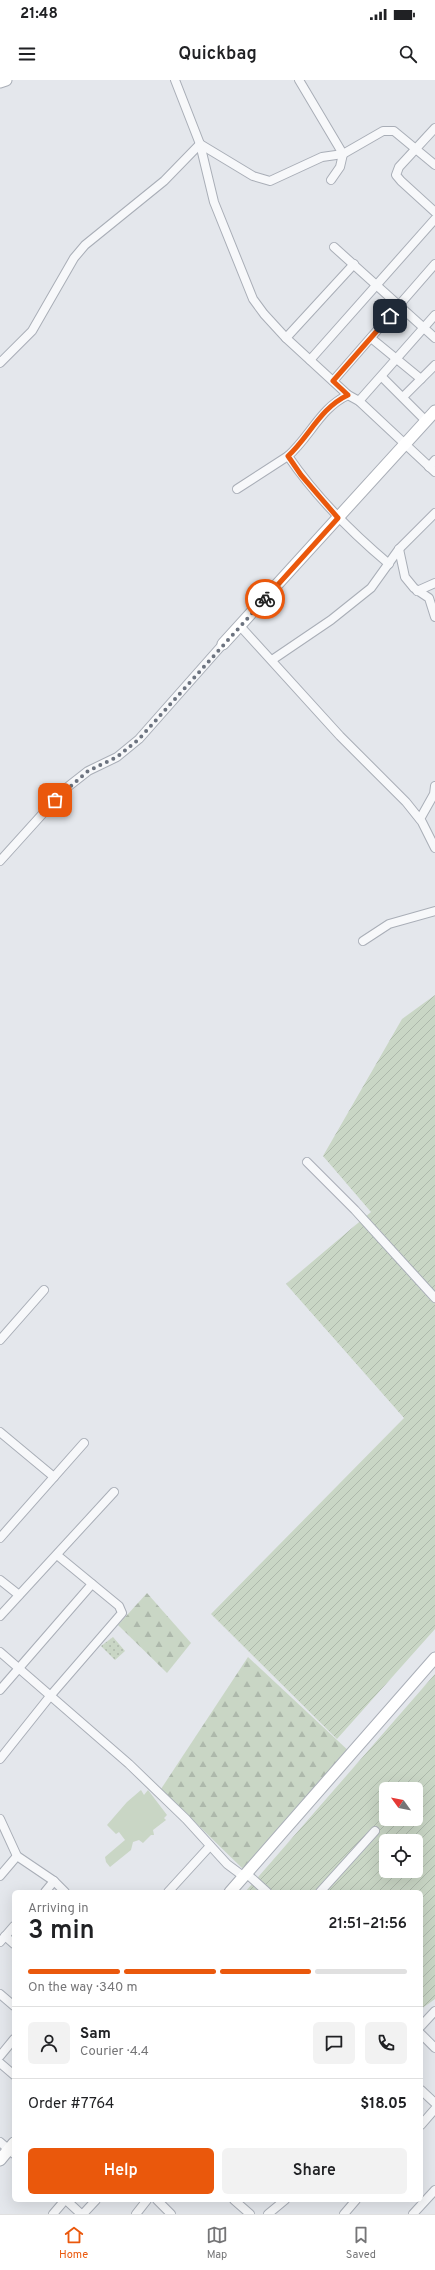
<!DOCTYPE html>
<html lang="en">
<head>
<meta charset="utf-8">
<style>
	:root { --surface:#fff; --page:#f2f2f2; --text:#202124; --muted:#757577; --line:#e0e0e0; --accent:#ea580c }
	body { margin:0; font-family:Overpass,sans-serif; background:var(--page); color:var(--text); height:100vh; display:flex; flex-direction:column; font-size:15px; white-space:nowrap }
	* { box-sizing:border-box; margin:0 }
	p { font-size:13px; color:var(--muted) }
	.icon { flex:none; width:22px; height:22px; fill:none; stroke:currentColor; stroke-width:2; stroke-linecap:round; stroke-linejoin:round }
	.map { position:relative; flex:1; overflow:hidden }
	.sheet { position:absolute; left:12px; top:1810px; width:411px; height:312px; display:flex; flex-direction:column; background:var(--surface); border-radius:6px; box-shadow:0 4px 16px #0002 }
	.sheet>* { flex:none }
	.needle { width:26px; rotate:303deg }
	.tools { position:absolute; left:379px; top:1702px; display:grid; gap:8px }
	.tools a { display:grid; place-items:center; width:44px; height:44px; border-radius:6px; background:var(--surface); box-shadow:0 4px 16px #0002; font-size:20px }
	.pin { position:absolute; display:grid; place-items:center; width:34px; height:34px; color:#fff; margin:-17px; border-radius:8px; box-shadow:0 2px 6px #0006 }
	.courier { position:absolute; display:grid; place-items:center; width:40px; height:40px; margin:-20px; border:3px solid #ea580c; border-radius:50%; background:#fff; color:#222; box-shadow:0 1px 5px #0007 }
	.summary em { font-style:normal; font-weight:600 }
	.summary div { display:flex; flex-direction:column-reverse }
	.summary { display:flex; align-items:center; justify-content:space-between; height:68px; padding:0 16px }
	h1 { font-size:26px; font-weight:600; line-height:30px }
	.bar { display:grid; grid-template-columns:repeat(4,1fr); gap:6px 4px; align-content:center; height:48px; padding:0 16px }
	.bar i { height:5px; border-radius:3px; background:var(--line) }
	.bar .on { background:var(--accent) }
	.bar p { grid-column:span 4 }
	.line { display:flex; align-items:center; gap:10px; padding:0 16px; border-top:1px solid var(--line) }
	.line div { flex:1 }
	.round { display:grid; place-items:center; flex:none; width:42px; height:42px; border-radius:6px; background:var(--page) }
	.button { display:flex; gap:8px; margin-top:auto; padding:8px 16px }
	.button a { flex:1; height:46px; border-radius:6px; background:var(--accent); color:#fff; font-size:16px; font-weight:600; line-height:46px; text-align:center }
	.button a+a { background:var(--page); color:var(--text) }
	.status { display:flex; justify-content:space-between; align-items:center; height:28px; padding:0 20px; background:var(--surface); direction:ltr }
	.status svg { height:11px; fill:currentColor }
	header { display:flex; justify-content:space-between; align-items:center; height:52px; padding:0 16px; background:var(--surface); font-size:18px; font-weight:600 }
	.menu { display:flex; justify-content:space-around; align-items:center; height:56px; border-top:1px solid var(--line); background:var(--surface); font-size:11px; color:var(--muted) }
	.menu a { display:grid; justify-items:center; gap:2px }
	.menu .on { color:var(--accent) }
	.map>svg:first-child { display:block }
</style>
</head>
<body>
<div class="status"><b>21:48</b><svg viewBox="0 0 49 12"><path d="M0 12V9h3v3zM5 12V6h3v6zM10 12V3h3v9zM15 12V0h3v12zM26 1h20v11H26zM47 4h2v5h-2z"/></svg></div>
<header><svg class="icon" aria-label="menu" viewBox="0 0 24 24"><path d="M4 6h16M4 12h16M4 18h16"/></svg>Quickbag<svg class="icon" aria-label="search" viewBox="0 0 24 24"><circle cx="10" cy="10" r="6"/><path d="M15 15l6 6"/></svg></header>
<div class="map">
<svg width="435" height="2134" viewBox="0 0 435 2134">
	<defs>
		<pattern id="forest-firs" width="22" height="20" patternUnits="userSpaceOnUse"><rect width="22" height="20" fill="#c9d6c5"/><path d="M5 1l3.5 6h-7zM16 11l3.5 6h-7z" fill="#adb8ab"/></pattern>
		<pattern id="park-dots" width="8" height="8" patternUnits="userSpaceOnUse"><rect width="8" height="8" fill="#c9d6c5"/><path d="M2 2h.1M6 6h.1" fill="none" stroke="#adb8ab" stroke-width="1.8" stroke-linecap="round"/></pattern>
		<pattern id="garden-furrows" width="10" height="10" patternUnits="userSpaceOnUse"><rect width="10" height="10" fill="#c9d6c5"/><path d="M-1 1l2-2M0 10L10 0M9 11l2-2" fill="none" stroke="#adb8ab"/></pattern>
	</defs>
	<rect width="100%" height="100%" fill="#e4e7ec"/>
	<polygon fill="#c9d6c5" points="141,1710 144,1715 148,1710 167,1735 164,1738 166,1740 153,1750 154,1755 151,1755 143,1763 139,1760 133,1762 131,1770 110,1787 106,1782 105,1777 125,1760 119,1752 116,1754 107,1745 127,1722"/>
	<g fill="url(#forest-firs)">
		<polygon points="147,1513 191,1563 167,1593 118,1545"/>
		<polygon points="248,1577 352,1674 243,1789 161,1709"/>
	</g>
	<polygon fill="url(#park-dots)" points="113,1557 125,1571 115,1580 101,1566"/>
	<g fill="url(#garden-furrows)" fill-rule="evenodd">
		<polygon points="435,915 435,1549 337,1659 211,1534 404,1338 286,1204 371,1132 323,1076 402,939"/>
		<path d="M435,1594V1919L421,1929V1812H245ZM386,1709H416V1739H386ZM386,1761H416V1791H386Z"/>
	</g>
	<g fill="none" stroke-linecap="round" stroke-linejoin="round">
		<defs>
			<g id="street">
				<polyline points="175,0 200,64 214,122 253,219 264,234 286,258 348,315"/>
				<polyline points="299,0 343,74 340,87 331,100"/>
				<polyline points="435,48 399,87 396,95 401,101 435,132"/>
				<polyline points="334,167 435,258"/>
				<polyline points="435,235 359,321 435,392"/>
				<polyline points="286,258 354,184"/>
				<polyline points="371,258 421,299"/>
				<polyline points="310,280 435,139"/>
				<polyline points="0,283 32,251 74,178 85,165 164,101 200,64 253,96 270,101 322,77 343,74 383,51 394,51 435,85"/>
				<polyline points="382,297 426,341"/>
				<polyline points="333,301 435,184"/>
				<polyline points="403,317 435,285"/>
				<path d="M359,321L348,315C320,328 310,357 288,376C316,417 351,452 389,484"/>
				<polyline points="429,387 435,380"/>
				<polyline points="237,409 288,376"/>
				<polyline points="399,469 405,497 414,508 429,518 435,537"/>
				<polyline points="417,511 435,503"/>
				<polyline points="240,546 340,656 406,722 422,742 435,768"/>
				<polyline points="272,580 331,540 371,508 399,469 435,433"/>
				<polyline points="420,739 434,714 435,706"/>
				<polyline points="0,781 65,709 88,691 117,677 139,659 223,564"/>
				<polyline points="363,861 389,844 435,831"/>
				<polyline points="307,1082 355,1130 435,1218"/>
				<polyline points="0,1260 44,1210"/>
				<polyline points="0,1352 54,1397"/>
				<polyline points="0,1458 84,1363"/>
				<polyline points="0,1500 19,1515"/>
				<polyline points="0,1536 114,1412"/>
				<polyline points="0,1572 129,1684 186,1739 227,1784 243,1796"/>
				<polyline points="0,1610 92,1504"/>
				<polyline points="0,1679 51,1615 122,1533 119,1526 57,1475"/>
				<polyline points="0,1739 17,1776 54,1801 65,1812"/>
				<polyline points="246,1793 267,1812"/>
				<polyline points="0,1796 17,1776"/>
				<polyline points="45,1812 54,1801"/>
				<polyline points="168,1812 210,1766"/>
				<polyline points="320,1812 375,1751"/>
				<polyline points="5,1856 14,1864"/>
				<polyline points="0,1862 14,1846"/>
				<polyline points="0,1914 14,1926"/>
				<polyline points="421,1946 435,1931"/>
				<polyline points="421,1954 435,1968"/>
				<polyline points="0,1976 14,1959"/>
				<polyline points="0,1983 14,1995"/>
				<polyline points="421,2010 435,2023"/>
				<polyline points="421,2045 435,2029"/>
				<polyline points="0,2062 14,2074"/>
				<polyline points="66,2120 81,2134"/>
				<polyline points="157,2120 171,2134"/>
				<polyline points="234,2120 250,2134"/>
				<polyline points="53,2134 65,2120"/>
				<polyline points="83,2134 96,2120"/>
				<polyline points="136,2134 147,2120"/>
				<polyline points="268,2134 285,2120"/>
				<polyline points="344,2134 356,2120"/>
				<polyline points="413,2134 435,2110"/>
			</g>
			<g id="secondary">
				<polyline points="0,2 6,0"/>
				<polyline points="223,564 435,331"/>
				<polyline points="230,1812 435,1578"/>
				<polyline points="0,2080 14,2063"/>
			</g>
		</defs>
		<use href="#street" stroke="#a9aeb7" stroke-width="10"/>
		<use href="#secondary" stroke="#a9aeb7" stroke-width="13"/>
		<use href="#street" stroke="#f7f8fa" stroke-width="8"/>
		<use href="#secondary" stroke="#fff" stroke-width="11"/>
	</g>
	<g fill="none" stroke-linecap="round" stroke-linejoin="round">
		<polyline stroke="#6c737f" stroke-width="4" stroke-dasharray="0 7.2" points="55,720 88,691 117,677 139,659 265,519"/>
		<path stroke="#ea580c" stroke-width="5" d="M265,519L338,438L301,395L288,376C309,357 320,328 348,315L333,301L390,236"/>
	</g>
</svg>
<div class="tools">
<a><svg class="needle" viewBox="-14 -14 28 28"><path d="M0-13l5 13h-10z" fill="#e53935"/><path d="M0 13l5-13h-10z" fill="#757577"/></svg></a>
<a><svg class="icon" aria-label="locate" viewBox="0 0 24 24"><circle cx="12" cy="12" r="6"/><path d="M12 2v4M12 18v4M2 12h4M18 12h4"/></svg></a>
</div>
<div class="pin" style="left:55px;top:720px;background:#ea580c"><svg class="icon" aria-label="bag" viewBox="0 0 24 24"><path d="M5 8h14l-1 12H6zM9 8a3 3 0 0 1 6 0"/></svg></div>
<div class="pin" style="left:390px;top:236px;background:#1f2937"><svg class="icon" aria-label="home" viewBox="0 0 24 24"><path d="M3 11l9-7 9 7M6 9v11h12V9"/></svg></div>
<div class="courier" style="left:265px;top:519px"><svg class="icon" aria-label="bike" viewBox="0 0 24 24"><circle cx="6" cy="16" r="4"/><circle cx="18" cy="16" r="4"/><path d="M6 16l4-8h5l3 8M10 8l3 8H6M13 5h3"/></svg></div>
<section class="sheet">
<div class="summary"><div><h1>3 min</h1><p>Arriving in</p></div><em>21:51–21:56</em></div>
<div class="bar"><i class="on"></i><i class="on"></i><i class="on"></i><i></i><p>On the way · 340 m</p></div>
<div class="line" style="height:72px"><a class="round"><svg class="icon" aria-label="person" viewBox="0 0 24 24"><circle cx="12" cy="8" r="4"/><path d="M4 21q1-7 8-7t8 7"/></svg></a><div><b>Sam</b><p>Courier · 4.4</p></div><a class="round"><svg class="icon" aria-label="chat" viewBox="0 0 24 24"><path d="M4 5h16v11H9l-5 4z"/></svg></a><a class="round"><svg class="icon" aria-label="phone" viewBox="0 0 24 24"><path d="M5 4h4l2 5-3 2q2 4 5 5l2-3 5 2v4C11 20 4 13 5 4z"/></svg></a></div>
<div class="line" style="height:52px"><div>Order #7764</div><b>$18.05</b></div>
<div class="button"><a>Help</a><a>Share</a></div>
</section>
</div>
<nav class="menu">
<a class="on"><svg class="icon" aria-label="home" viewBox="0 0 24 24"><path d="M3 11l9-7 9 7M6 9v11h12V9"/></svg>Home</a>
<a><svg class="icon" aria-label="map" viewBox="0 0 24 24"><path d="M3 6l6-2 6 2 6-2v14l-6 2-6-2-6 2zM9 4v14M15 6v14"/></svg>Map</a>
<a><svg class="icon" aria-label="saved" viewBox="0 0 24 24"><path d="M7 4h10v16l-5-4-5 4z"/></svg>Saved</a>
</nav>
</body>
</html>
